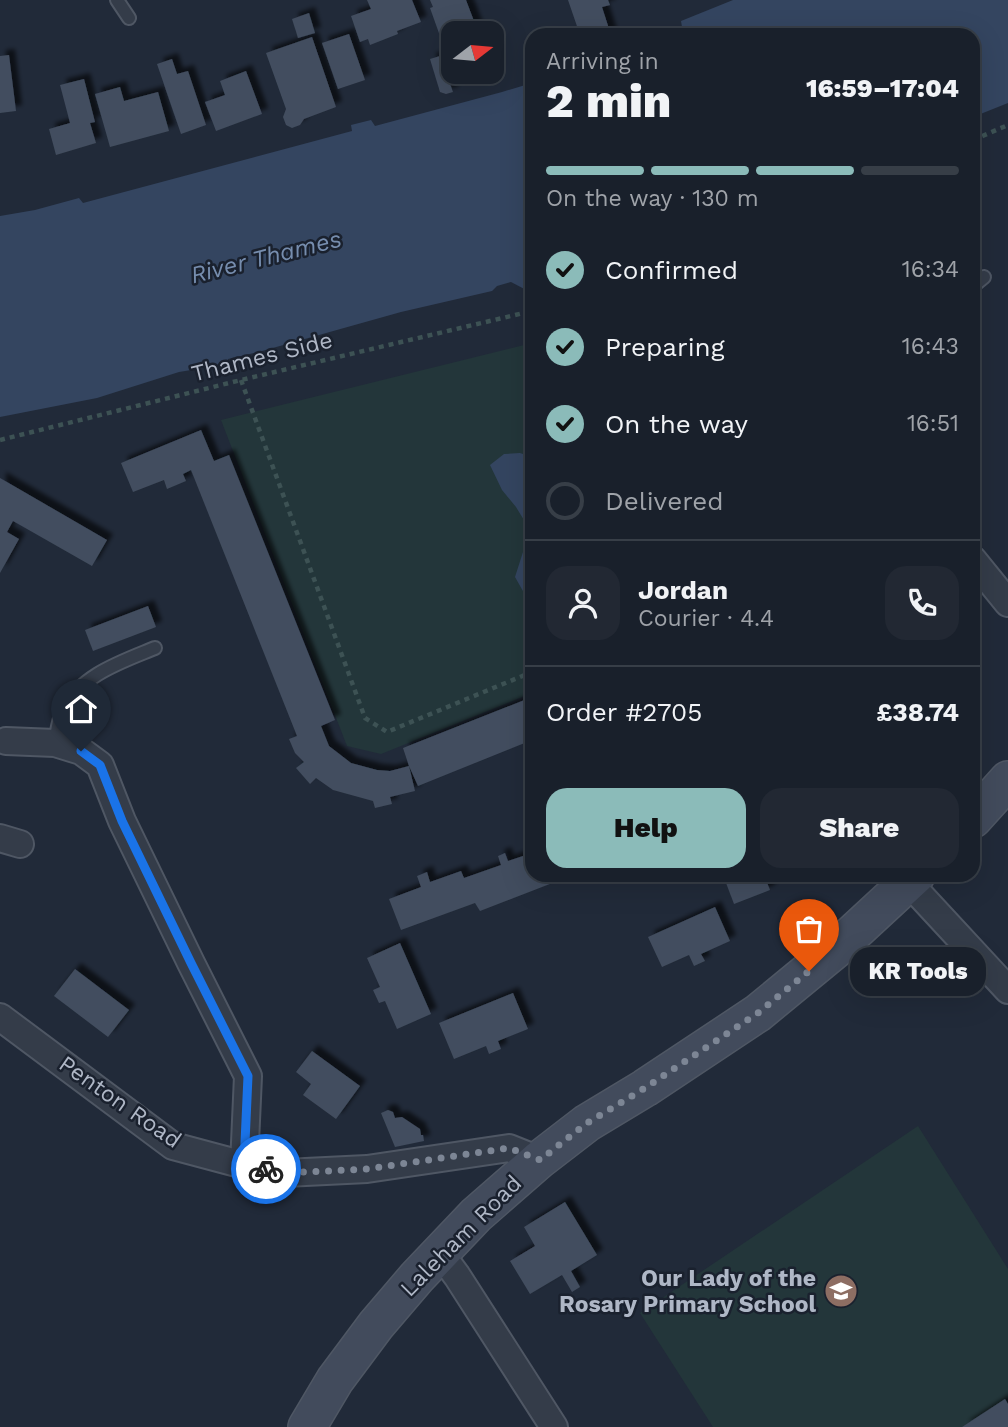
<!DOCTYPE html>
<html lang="en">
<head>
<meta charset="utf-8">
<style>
	:root { --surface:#19202b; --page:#222833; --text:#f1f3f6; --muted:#9fa3a9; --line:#373e47; --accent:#8bbbb9 }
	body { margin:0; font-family:"Work Sans",sans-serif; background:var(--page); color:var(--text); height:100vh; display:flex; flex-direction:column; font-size:26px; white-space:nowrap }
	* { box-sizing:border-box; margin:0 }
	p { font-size:23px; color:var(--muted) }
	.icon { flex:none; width:38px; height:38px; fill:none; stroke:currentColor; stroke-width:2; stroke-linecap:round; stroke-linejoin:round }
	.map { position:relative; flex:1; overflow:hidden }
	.drawer { position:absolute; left:525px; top:28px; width:455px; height:854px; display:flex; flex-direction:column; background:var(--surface); border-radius:21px; box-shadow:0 7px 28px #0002,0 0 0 2px var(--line) }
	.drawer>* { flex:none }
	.needle { width:46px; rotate:74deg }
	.buttons { position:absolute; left:441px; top:21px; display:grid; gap:14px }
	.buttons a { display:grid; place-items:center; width:63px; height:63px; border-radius:14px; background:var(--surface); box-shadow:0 7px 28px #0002,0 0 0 2px var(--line); font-size:35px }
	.pin { position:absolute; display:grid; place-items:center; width:60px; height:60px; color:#fff; margin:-72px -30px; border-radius:50% 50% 50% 0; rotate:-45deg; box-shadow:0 0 7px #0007 }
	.pin .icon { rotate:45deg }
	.courier { position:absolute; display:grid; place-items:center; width:70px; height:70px; margin:-35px; border:5px solid #1a73e8; border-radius:50%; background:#fff; color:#222; box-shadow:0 2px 9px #0007 }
	.bubble { position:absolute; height:49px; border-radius:21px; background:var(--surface); box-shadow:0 7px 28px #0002,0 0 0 2px var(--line); font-size:23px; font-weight:800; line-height:49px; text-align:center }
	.overview em { font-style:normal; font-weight:800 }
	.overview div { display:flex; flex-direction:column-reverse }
	.overview { display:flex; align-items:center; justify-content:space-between; height:119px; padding:0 21px }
	h1 { font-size:46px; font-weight:800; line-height:52px }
	.bar { display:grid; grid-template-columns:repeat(4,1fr); gap:10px 7px; align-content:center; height:84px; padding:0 21px }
	.bar i { height:9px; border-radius:5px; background:var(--line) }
	.bar .active { background:var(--accent) }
	.bar p { grid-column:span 4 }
	.line { display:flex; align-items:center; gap:18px; padding:0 21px; border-top:2px solid var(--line) }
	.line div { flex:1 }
	.round { display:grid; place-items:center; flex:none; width:74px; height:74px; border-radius:21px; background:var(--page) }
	ol { padding:0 21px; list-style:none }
	li { display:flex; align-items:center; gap:21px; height:77px }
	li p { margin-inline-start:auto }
	li .icon { padding:7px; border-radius:50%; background:var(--accent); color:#111; stroke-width:4 }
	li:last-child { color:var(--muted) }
	li i { width:38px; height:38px; border:4px solid var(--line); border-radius:50% }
	.primary-button { display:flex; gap:14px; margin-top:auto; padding:14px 21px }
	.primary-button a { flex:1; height:80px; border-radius:21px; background:var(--accent); color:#111; font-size:28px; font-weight:800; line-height:80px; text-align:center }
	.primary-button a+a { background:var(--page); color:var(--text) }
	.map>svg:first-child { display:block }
</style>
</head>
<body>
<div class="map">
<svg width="1008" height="1427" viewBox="0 0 1008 1427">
	<defs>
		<filter id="shadow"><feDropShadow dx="6" dy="-6" stdDeviation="2" flood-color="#0009"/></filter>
	</defs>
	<rect width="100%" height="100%" fill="#212a39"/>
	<g fill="#23363a">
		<polygon points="532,343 532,693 381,754 347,746 221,420"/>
		<polygon points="918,1126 1008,1269 1008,1398 962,1427 713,1427 640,1313"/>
	</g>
	<g fill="#344560">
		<polygon points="733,0 1008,0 1008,103 973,117 973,35 662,35 682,27 681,21"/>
		<polygon points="532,83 532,293 511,282 497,286 492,291 401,312 262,351 228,359 228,364 179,372 97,398 0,417 0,216 35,210 79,198 83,203 352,131 351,125 371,120 375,126 502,92"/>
		<polygon points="520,453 532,457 532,607 515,577 530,530 516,507 502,490 490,465 504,454"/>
	</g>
	<g fill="#424d5e" filter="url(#shadow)">
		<polygon points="367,0 412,0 421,22 397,31 398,34 370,45 368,39 360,42 351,16 371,9"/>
		<polygon points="430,0 466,0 477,29 464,33 453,33 453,37 444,40 442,35 440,36 430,8 433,7"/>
		<polygon points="568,0 608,0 610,5 602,7 611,35 580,35"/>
		<polygon points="309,13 315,33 298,38 292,19"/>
		<polygon points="349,34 365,80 338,89 322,43"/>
		<polygon points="312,37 336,107 304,119 300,125 292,128 286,125 283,117 286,109 266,53"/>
		<polygon points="9,55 16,111 0,113 0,56"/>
		<polygon points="440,56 453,92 446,94 440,92 430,59"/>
		<polygon points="172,59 177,74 188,71 206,125 181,134 157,64"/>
		<polygon points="246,71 262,114 216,131 205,102 225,95 220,81"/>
		<polygon points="84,79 95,122 90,123 96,143 56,155 49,129 70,123 60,85"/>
		<polygon points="120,87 124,101 158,92 169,131 110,147 95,94"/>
		<polygon points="201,430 214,461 229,455 335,720 321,726 329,746 351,763 377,770 390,771 409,766 403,748 532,697 532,740 418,786 409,766 415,791 390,797 392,804 375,808 373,801 333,790 316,778 310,784 296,768 304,762 295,753 289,739 297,736 191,470 183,474 186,481 167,489 164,480 133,492 121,463"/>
		<polygon points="0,478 107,540 92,566 13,521 7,532 19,539 0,573"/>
		<polygon points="148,606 156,627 93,651 85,630"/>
		<polygon points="505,853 508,861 532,853 532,875 573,875 480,911 475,903 401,930 389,899 421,887 417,876 427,872 430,882 461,871 464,878 501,865 498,856"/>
		<polygon points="723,875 764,875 770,890 734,904"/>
		<polygon points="715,907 730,941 701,954 705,961 694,966 689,955 662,967 648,937"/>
		<polygon points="400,943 431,1014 397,1029 385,1001 379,1003 373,990 380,987 367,958"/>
		<polygon points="75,969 129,1010 108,1037 54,996"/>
		<polygon points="513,993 528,1029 498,1041 501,1049 489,1054 486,1046 454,1059 439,1023"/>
		<polygon points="312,1051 360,1086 336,1119 303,1095 311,1084 296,1072"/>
		<polygon points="388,1110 393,1112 395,1118 402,1117 420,1129 421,1135 423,1135 424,1141 395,1147 381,1113"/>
		<polygon points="565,1202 597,1255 571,1271 580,1287 572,1292 562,1275 530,1294 510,1261 535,1246 524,1227"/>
		<polygon points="1005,1399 1008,1404 1008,1427 962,1427"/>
	</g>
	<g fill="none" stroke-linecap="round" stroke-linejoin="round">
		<defs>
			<g id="lane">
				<polyline points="117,0 129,18"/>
				<polyline points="973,286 984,277"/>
				<path d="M55,743C57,733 58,720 63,711C80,675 121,662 155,648"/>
			</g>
			<g id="street">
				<polyline points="973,560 1008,603"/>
				<polyline points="6,741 55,743 81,751 100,765 122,821 191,963 248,1076 244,1165"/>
				<polyline points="0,838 20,844"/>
				<polyline points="908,882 1008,990"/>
				<polyline points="0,1017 173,1146 244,1165 285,1173 367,1169 509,1148 539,1160"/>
				<polyline points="440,1253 457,1276 554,1427"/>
			</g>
			<g id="secondary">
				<polyline points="973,819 1008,780"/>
				<polyline points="307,1427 335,1380 376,1325 417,1277 476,1215 539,1160 587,1123 645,1088 758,1013 837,948 916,875"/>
			</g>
		</defs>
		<use href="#lane" stroke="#4f5764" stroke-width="16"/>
		<use href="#street" stroke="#4f5764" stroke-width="30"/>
		<use href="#secondary" stroke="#4f5764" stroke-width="40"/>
		<g stroke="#3d5254" stroke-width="4.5" stroke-dasharray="5 5" stroke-linecap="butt">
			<polyline points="973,140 1008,125"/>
			<polyline points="241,380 365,718 387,732 532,672"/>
			<polyline points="0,440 241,380 532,311"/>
		</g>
		<use href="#lane" stroke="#343c49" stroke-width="12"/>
		<use href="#street" stroke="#343c49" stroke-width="26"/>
		<use href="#secondary" stroke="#424b5c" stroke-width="37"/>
	</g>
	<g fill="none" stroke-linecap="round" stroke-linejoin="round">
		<polyline stroke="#7d8695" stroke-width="7" stroke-dasharray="0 12.6" points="266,1169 285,1173 367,1169 509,1148 540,1160 587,1123 645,1088 758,1013 809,971"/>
		<polyline stroke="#1a73e8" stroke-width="9" points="81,751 100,765 122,821 191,963 248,1076 244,1165 266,1169"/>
	</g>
	<defs>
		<symbol id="school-disc" viewBox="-11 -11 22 22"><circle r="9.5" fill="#8d6e63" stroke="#1a212e"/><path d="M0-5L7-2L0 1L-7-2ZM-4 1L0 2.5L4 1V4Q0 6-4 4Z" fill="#fff"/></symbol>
	</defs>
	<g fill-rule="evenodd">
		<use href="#school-disc" x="822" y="1272" width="38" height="38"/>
	</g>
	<g text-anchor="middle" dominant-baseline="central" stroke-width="5" stroke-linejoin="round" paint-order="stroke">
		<g font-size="23" fill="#afb7c6" stroke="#1a212e">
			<text transform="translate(262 357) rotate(-14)">Thames Side</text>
			<text transform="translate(120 1102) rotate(35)">Penton Road</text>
			<text transform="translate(461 1236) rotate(-45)">Laleham Road</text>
		</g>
		<g font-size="23" font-weight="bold" fill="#afb7c6" stroke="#1a212e" text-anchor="end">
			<text x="816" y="1278">Our Lady of the<tspan x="816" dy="26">Rosary Primary School</tspan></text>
		</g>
		<g font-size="24" font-style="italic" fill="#768dae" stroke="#1a212e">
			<text transform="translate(266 257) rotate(-14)">River Thames</text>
		</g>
	</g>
</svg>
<div class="buttons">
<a><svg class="needle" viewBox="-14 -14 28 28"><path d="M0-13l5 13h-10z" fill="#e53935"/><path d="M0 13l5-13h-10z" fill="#9fa3a9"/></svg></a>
</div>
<div class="pin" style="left:809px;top:971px;background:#ea580c"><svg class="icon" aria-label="bag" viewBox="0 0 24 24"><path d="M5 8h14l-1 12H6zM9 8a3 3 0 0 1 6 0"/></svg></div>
<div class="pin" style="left:81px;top:751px;background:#1f2937"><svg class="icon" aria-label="home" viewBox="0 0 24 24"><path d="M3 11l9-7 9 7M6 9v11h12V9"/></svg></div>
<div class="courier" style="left:266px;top:1169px"><svg class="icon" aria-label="bike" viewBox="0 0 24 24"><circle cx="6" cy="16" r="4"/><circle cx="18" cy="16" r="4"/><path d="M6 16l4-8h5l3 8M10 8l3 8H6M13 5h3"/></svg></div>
<div class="bubble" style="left:850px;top:947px;width:136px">KR Tools</div>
<section class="drawer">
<div class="overview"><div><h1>2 min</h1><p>Arriving in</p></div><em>16:59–17:04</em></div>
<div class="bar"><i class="active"></i><i class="active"></i><i class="active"></i><i></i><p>On the way · 130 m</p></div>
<ol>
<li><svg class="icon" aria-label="check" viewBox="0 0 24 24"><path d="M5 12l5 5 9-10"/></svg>Confirmed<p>16:34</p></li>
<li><svg class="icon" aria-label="check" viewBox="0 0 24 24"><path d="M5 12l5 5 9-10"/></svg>Preparing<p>16:43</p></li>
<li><svg class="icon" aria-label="check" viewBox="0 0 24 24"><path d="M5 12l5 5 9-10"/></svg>On the way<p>16:51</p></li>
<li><i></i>Delivered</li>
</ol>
<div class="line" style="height:126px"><a class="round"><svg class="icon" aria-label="person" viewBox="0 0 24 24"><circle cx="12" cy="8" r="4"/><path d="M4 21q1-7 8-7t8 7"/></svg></a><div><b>Jordan</b><p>Courier · 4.4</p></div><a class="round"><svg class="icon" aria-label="phone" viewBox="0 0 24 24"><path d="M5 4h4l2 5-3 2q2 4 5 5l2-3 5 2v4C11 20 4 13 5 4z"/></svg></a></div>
<div class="line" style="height:91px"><div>Order #2705</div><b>£38.74</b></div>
<div class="primary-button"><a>Help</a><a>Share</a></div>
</section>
</div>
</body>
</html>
